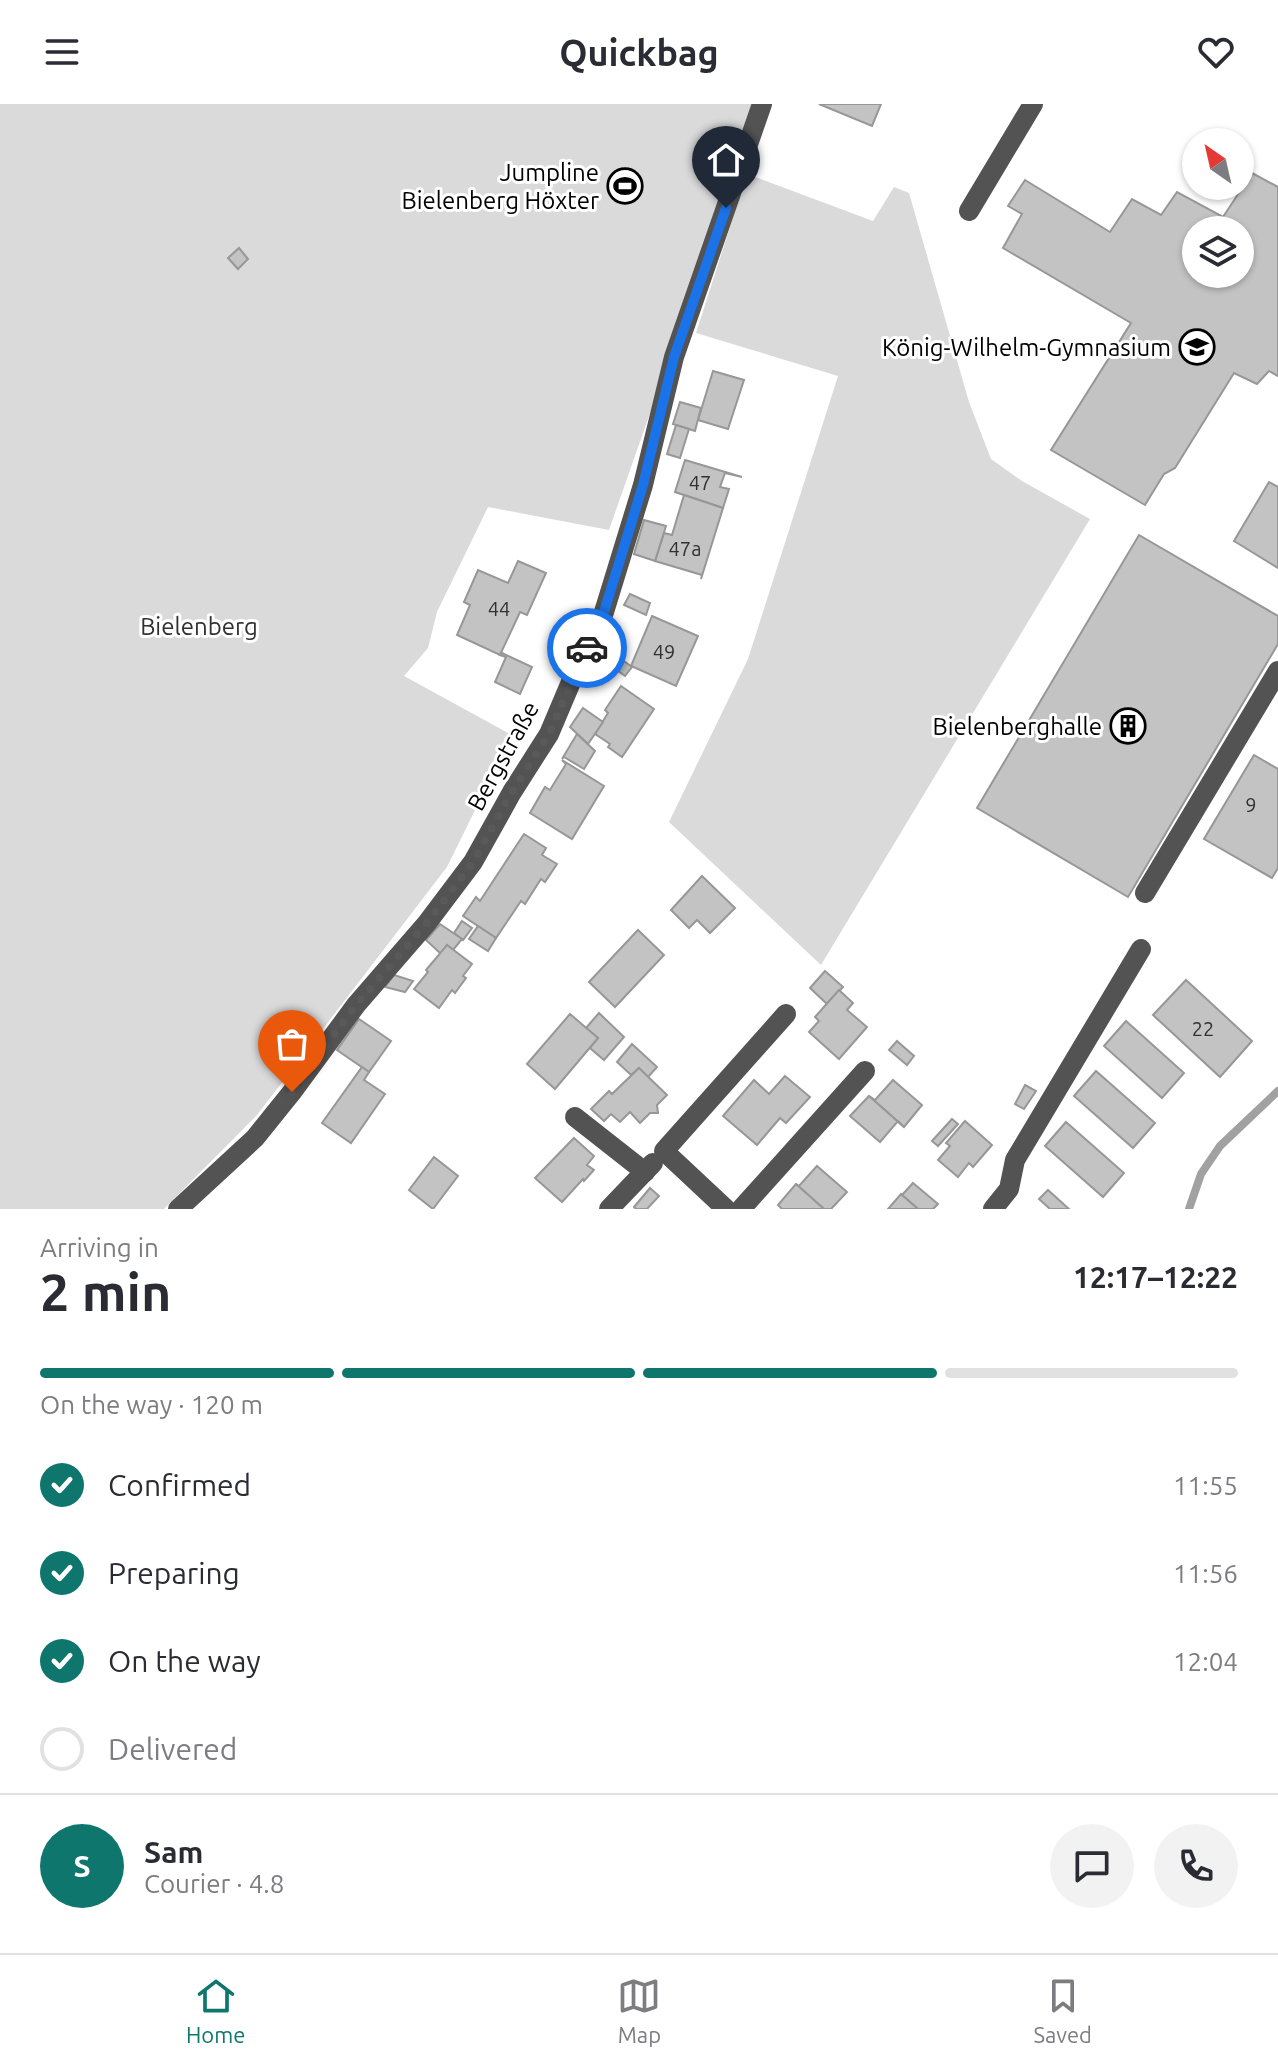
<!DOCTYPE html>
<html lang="en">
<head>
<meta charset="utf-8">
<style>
	:root { --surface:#fff; --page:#f2f2f3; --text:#2b2b33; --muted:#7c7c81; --line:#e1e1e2; --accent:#0f766e }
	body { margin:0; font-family:Ubuntu,sans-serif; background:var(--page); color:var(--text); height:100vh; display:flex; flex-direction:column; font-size:30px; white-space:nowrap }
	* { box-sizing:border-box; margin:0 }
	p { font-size:26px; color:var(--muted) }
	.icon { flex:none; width:44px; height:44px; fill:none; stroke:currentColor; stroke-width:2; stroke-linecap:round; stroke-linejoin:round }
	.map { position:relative; height:1105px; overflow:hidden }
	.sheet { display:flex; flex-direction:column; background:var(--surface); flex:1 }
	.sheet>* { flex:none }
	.needle { width:52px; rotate:326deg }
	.controls { position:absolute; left:1182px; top:24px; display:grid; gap:16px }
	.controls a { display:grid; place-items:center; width:72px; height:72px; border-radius:50%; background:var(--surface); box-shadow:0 2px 6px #0004; font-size:40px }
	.pin { position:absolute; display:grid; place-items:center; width:68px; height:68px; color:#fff; margin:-82px -34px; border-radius:50% 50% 50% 0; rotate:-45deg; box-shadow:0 0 8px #0007 }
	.pin .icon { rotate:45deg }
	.courier { position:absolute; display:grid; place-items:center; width:80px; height:80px; margin:-40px; border:6px solid #1a73e8; border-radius:50%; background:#fff; color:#222; box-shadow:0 2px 10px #0007 }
	.headline em { font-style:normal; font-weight:700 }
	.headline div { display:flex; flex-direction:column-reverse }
	.headline { display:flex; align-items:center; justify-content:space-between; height:136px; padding:0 40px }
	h1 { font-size:52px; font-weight:700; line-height:60px }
	.bar { display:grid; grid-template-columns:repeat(4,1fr); gap:12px 8px; align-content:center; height:96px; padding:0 40px }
	.bar i { height:10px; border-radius:6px; background:var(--line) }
	.bar .active { background:var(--accent) }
	.bar p { grid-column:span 4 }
	.line { display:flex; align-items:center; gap:20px; padding:0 40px; border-top:2px solid var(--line) }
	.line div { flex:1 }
	.round { display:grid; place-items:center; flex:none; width:84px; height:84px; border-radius:42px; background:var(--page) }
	ol { padding:0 40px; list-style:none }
	li { display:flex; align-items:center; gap:24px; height:88px }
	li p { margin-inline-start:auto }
	li .icon { padding:8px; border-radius:50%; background:var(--accent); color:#fff; stroke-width:4 }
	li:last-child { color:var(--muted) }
	li i { width:44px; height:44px; border:4px solid var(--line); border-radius:50% }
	header { display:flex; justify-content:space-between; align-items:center; height:104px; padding:0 40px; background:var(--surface); font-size:36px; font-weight:700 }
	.tabs { display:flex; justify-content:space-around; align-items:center; height:112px; border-top:2px solid var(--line); background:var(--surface); font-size:22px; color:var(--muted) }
	.tabs a { display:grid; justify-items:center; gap:4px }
	.tabs .active { color:var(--accent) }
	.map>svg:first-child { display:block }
</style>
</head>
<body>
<header><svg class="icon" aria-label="menu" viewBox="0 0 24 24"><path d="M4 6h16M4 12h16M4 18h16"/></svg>Quickbag<svg class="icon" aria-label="heart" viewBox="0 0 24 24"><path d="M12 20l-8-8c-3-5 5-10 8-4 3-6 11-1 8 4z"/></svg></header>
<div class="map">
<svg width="1278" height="1105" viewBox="0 0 1278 1105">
	<rect width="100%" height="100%" fill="#fff"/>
	<g fill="#dadada">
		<polygon points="0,0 754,0 702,161 609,426 488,403 437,508 428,544 404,572 512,631 447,763 257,1011 164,1105 0,1105"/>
		<polygon points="747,70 873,117 894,83 909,89 969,298 991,355 1022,377 1090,415 821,861 669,718 748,555 838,272 696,229"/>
	</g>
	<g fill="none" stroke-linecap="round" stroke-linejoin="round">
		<polyline stroke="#a1a1a1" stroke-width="8" points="1189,1105 1201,1070 1220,1042 1278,987"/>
	</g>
	<g fill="#c3c3c3" stroke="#979797" stroke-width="2" fill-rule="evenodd">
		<polygon points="819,0 881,0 872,22"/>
		<path d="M1252,69L1278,83V272L1269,267L1257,280L1234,269L1175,364L1164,370L1145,401L1051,346L1131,219L1003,144L1022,110L1008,102L1025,76L1110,128L1132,95L1161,111L1177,88L1223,113ZM1196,126H1240V170H1196Z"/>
		<polygon points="239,144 248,155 238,165 228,154"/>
		<polygon points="713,267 744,276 728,325 698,316"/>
		<polygon points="680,298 701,304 695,327 673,320"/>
		<polygon points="676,321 689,325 680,354 667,350"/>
		<polygon points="685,356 742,373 725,369 720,383 729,385 723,404 675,388"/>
		<polygon points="1269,378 1278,383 1278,464 1234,437"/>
		<polygon points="684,391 723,404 701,475 702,471 655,457 664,429 672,431"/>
		<polygon points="644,416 666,422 655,457 634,450"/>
		<polygon points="1139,431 1278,512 1278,540 1128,793 977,704"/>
		<polygon points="518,457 546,469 527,511 520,508 500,551 457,531 470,501 464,498 478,466 508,479"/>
		<polygon points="630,490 650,499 646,511 624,501"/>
		<polygon points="652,512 698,532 676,582 631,562"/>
		<polygon points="502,549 532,563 520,590 495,578 506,553 500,551"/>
		<polygon points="614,550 632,563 625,572 608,560"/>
		<polygon points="621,582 654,605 622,653 608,643 610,640 595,630 608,609 605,606"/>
		<polygon points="583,604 603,618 588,640 570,623"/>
		<polygon points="577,630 595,647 584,665 564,653 562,655"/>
		<polygon points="1254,651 1278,665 1278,764 1272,774 1204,735"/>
		<polygon points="562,656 604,682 572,735 530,709 545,683 550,686 566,660"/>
		<polygon points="524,730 546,744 542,751 557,760 545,778 541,775 525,800 521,797 496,834 463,812 476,793 480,797"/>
		<polygon points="702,772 735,804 710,829 697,816 689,824 671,806"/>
		<polygon points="462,817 472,824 463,836 454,829"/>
		<polygon points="440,820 462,835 453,846 447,841 441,850 426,836"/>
		<polygon points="478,822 496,834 488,847 469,835"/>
		<polygon points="638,826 664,851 615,903 589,878"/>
		<polygon points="447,841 472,860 463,872 466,874 455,889 452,886 439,904 414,885 428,868 426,866"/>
		<polygon points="825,867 843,883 827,900 810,884"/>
		<polygon points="394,871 413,877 405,888 385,883"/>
		<polygon points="1186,876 1252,937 1220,973 1153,911"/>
		<polygon points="839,886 853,899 847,906 867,923 839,955 809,928 819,917 815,913"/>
		<polygon points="599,909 624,933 604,956 590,944 598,934 586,924"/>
		<polygon points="570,910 598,934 555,985 527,960"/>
		<polygon points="359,915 391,937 369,968 337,946"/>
		<polygon points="1126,917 1184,969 1162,994 1104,942"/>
		<polygon points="897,937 914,952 907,961 889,946"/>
		<polygon points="632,940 657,963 648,973 639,964 631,971 617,958"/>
		<polygon points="362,963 369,968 364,976 385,990 351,1039 322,1019"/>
		<polygon points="639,964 667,991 657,1001 658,1009 650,1009 640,1019 630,1008 620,1018 611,1010 604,1017 591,1005 609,987 612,990"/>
		<polygon points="1096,967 1155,1019 1133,1044 1074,992"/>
		<polygon points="785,972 810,993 786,1019 780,1014 757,1041 723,1012 754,976 769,990"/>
		<polygon points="893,976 922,1001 904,1023 869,992 875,996"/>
		<polygon points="1025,981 1036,987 1024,1005 1015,1000"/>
		<polygon points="869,992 904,1023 898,1017 880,1038 850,1012"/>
		<polygon points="952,1015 958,1020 938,1042 932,1037"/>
		<polygon points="965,1017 992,1041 973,1063 969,1059 958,1073 938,1056 950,1042 946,1039"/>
		<polygon points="1066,1018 1124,1069 1103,1093 1045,1042"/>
		<polygon points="574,1034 594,1052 587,1061 594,1066 584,1077 583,1075 562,1098 535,1074"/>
		<polygon points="434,1053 458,1072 433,1105 409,1086"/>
		<polygon points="817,1062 847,1088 831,1105 824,1105 796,1080 799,1082"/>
		<polygon points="913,1079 938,1100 933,1105 918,1105 902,1091"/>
		<polygon points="796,1080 824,1105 782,1105 778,1101"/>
		<polygon points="650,1084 659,1092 647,1105 636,1105 634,1103"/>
		<polygon points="1048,1086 1069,1105 1050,1105 1039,1095"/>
		<polygon points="901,1090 902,1091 918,1105 888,1105"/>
	</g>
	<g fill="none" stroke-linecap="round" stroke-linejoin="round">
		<g stroke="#535353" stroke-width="20">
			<polyline points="969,107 1033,0"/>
			<polyline points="1145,789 1278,567"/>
			<polyline points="575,1013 645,1068"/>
			<polyline points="178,1105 255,1034 292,988 356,901 427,819 473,758 512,688 549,630 571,578 604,508 643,381 674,253 762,0"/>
			<polyline points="609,1105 653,1059"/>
			<polyline points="726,1105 664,1047 786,910"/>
			<polyline points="741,1105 865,967"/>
			<polyline points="993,1105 1009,1085 1015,1056 1141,845"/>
		</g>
	</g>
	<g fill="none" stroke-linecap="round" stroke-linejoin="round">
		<polyline stroke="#595959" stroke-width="8" stroke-dasharray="0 14.4" points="292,988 356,901 427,819 473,758 512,688 549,630 587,544"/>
		<polyline stroke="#1a73e8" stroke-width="10" points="587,544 604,508 643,381 674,253 726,104"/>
	</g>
	<defs>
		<symbol id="stadium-ring" viewBox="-11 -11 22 22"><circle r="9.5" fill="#fff" stroke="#000" stroke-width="1.5"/><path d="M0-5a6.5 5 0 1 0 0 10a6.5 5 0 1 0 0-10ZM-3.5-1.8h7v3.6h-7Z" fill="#000"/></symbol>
		<symbol id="school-ring" viewBox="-11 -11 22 22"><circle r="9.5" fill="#fff" stroke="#000" stroke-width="1.5"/><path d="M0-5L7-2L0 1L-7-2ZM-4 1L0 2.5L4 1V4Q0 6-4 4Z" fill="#000"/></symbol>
		<symbol id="building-ring" viewBox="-11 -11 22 22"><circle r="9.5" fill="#fff" stroke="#000" stroke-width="1.5"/><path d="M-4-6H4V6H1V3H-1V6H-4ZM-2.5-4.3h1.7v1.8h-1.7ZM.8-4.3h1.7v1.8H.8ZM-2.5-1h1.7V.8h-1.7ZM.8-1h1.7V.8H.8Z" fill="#000"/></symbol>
	</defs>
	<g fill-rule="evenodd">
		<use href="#stadium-ring" x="605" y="62" width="40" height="40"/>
		<use href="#school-ring" x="1177" y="223" width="40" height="40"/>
		<use href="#building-ring" x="1108" y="602" width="40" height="40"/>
	</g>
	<g text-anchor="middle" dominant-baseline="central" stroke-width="6" stroke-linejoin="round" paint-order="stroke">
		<g font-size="20" fill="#313131">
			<text x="700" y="378">47</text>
			<text x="685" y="444">47a</text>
			<text x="499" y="504">44</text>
			<text x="664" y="547">49</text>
			<text x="1251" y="700">9</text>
			<text x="1203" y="924">22</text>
		</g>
		<g font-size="24" fill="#000" stroke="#fff" text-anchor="end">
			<text x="599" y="68">Jumpline<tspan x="599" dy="28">Bielenberg Höxter</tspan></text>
			<text x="1171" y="243">König-Wilhelm-Gymnasium</text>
			<text x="1102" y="622">Bielenberghalle</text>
		</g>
		<g font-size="24" fill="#313131" stroke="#fff">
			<text x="199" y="522">Bielenberg</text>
		</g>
		<g font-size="24" fill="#000" stroke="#fff">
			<text transform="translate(503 652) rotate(-61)">Bergstraße</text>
		</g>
	</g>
</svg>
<div class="controls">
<a><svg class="needle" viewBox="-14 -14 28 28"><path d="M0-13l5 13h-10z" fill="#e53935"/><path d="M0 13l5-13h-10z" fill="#7c7c81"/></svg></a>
<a><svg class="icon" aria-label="layers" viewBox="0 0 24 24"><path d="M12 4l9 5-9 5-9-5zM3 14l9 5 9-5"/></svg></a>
</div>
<div class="pin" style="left:292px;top:988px;background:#ea580c"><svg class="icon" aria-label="bag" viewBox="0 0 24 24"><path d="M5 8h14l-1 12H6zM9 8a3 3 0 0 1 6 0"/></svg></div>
<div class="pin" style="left:726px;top:104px;background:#1f2937"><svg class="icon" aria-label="home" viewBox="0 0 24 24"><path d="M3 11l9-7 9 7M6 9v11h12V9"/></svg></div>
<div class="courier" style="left:587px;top:544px"><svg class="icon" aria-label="car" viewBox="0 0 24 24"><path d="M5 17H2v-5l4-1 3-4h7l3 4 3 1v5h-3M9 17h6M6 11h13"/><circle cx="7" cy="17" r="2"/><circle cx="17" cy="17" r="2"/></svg></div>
</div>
<section class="sheet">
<div class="headline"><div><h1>2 min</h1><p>Arriving in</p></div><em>12:17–12:22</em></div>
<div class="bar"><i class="active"></i><i class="active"></i><i class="active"></i><i></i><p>On the way · 120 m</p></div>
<ol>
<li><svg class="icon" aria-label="check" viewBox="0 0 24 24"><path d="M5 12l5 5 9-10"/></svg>Confirmed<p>11:55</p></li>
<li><svg class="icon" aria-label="check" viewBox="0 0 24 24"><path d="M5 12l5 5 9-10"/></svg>Preparing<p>11:56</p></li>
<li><svg class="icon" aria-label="check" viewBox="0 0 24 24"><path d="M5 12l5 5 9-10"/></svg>On the way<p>12:04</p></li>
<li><i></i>Delivered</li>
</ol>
<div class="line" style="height:144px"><b class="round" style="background:var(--accent);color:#fff">S</b><div><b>Sam</b><p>Courier · 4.8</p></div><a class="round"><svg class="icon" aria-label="chat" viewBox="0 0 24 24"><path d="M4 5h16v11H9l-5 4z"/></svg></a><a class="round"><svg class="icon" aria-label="phone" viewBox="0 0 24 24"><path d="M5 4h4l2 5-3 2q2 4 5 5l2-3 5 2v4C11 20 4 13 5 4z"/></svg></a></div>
</section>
<nav class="tabs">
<a class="active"><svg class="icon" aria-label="home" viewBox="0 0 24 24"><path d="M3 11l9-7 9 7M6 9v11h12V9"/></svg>Home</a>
<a><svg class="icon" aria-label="map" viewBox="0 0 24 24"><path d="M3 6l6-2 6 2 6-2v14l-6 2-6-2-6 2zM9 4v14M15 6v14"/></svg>Map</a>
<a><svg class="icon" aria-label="saved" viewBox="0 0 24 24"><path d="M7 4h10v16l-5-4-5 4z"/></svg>Saved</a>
</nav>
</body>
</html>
